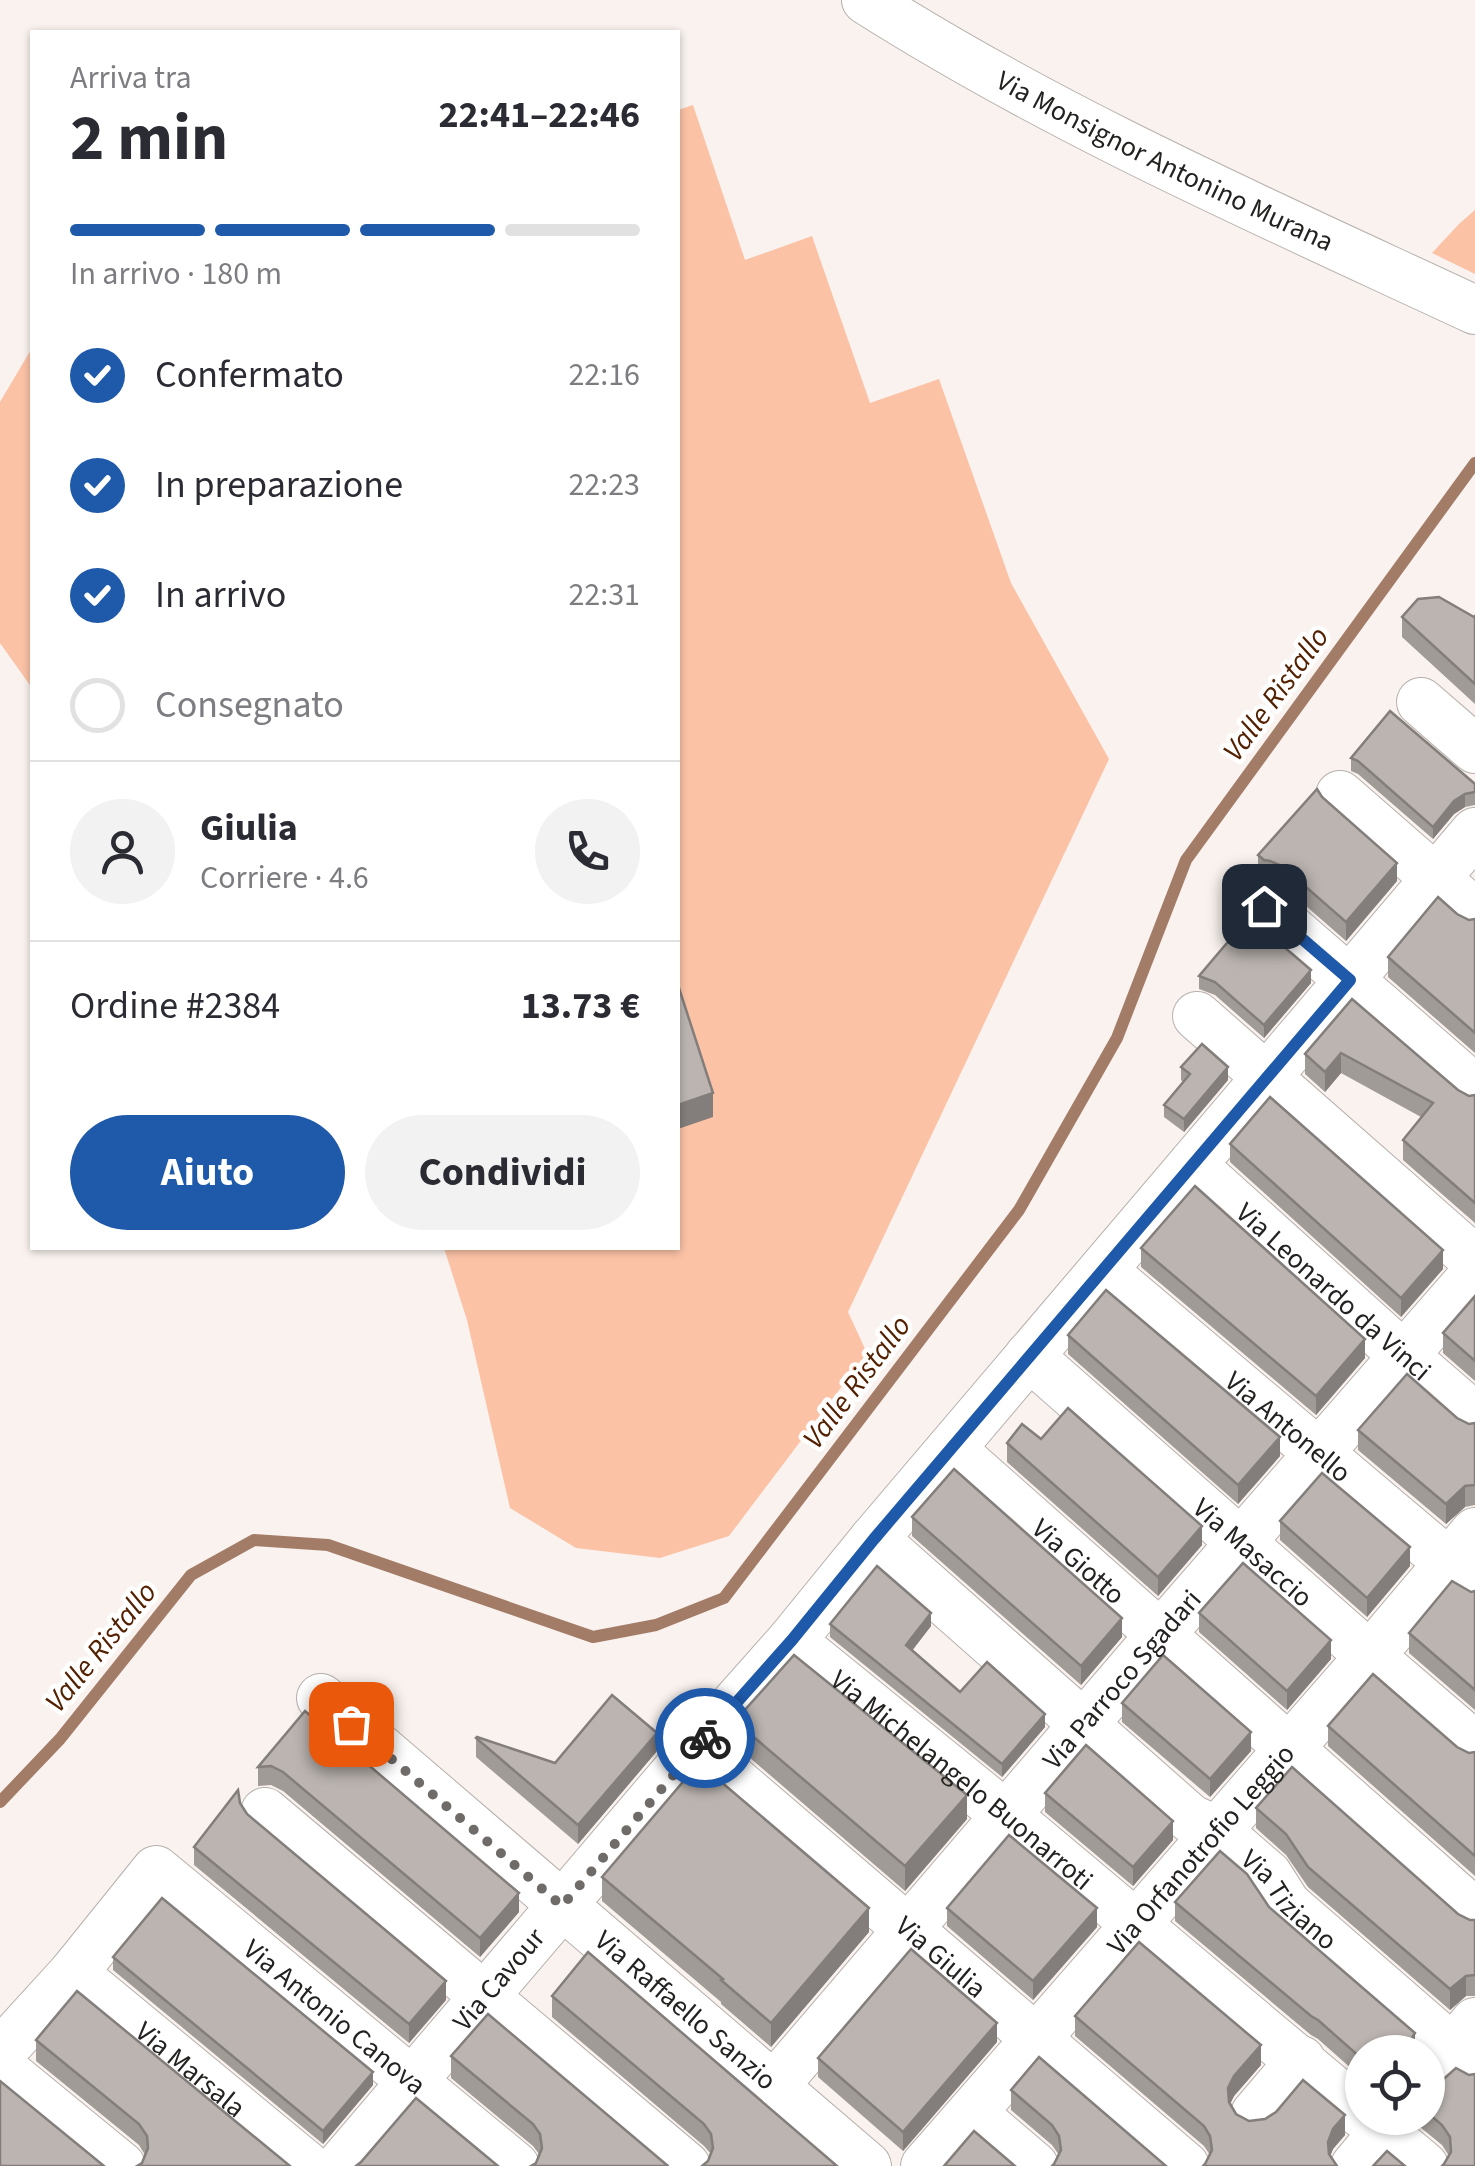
<!DOCTYPE html>
<html lang="it">
<head>
<meta charset="utf-8">
<style>
	:root { --surface:#fff; --page:#f2f2f3; --text:#2b2b33; --muted:#7c7c81; --line:#e1e1e2; --accent:#1e59aa }
	body { margin:0; font-family:"Source Sans 3",sans-serif; background:var(--page); color:var(--text); height:100vh; display:flex; flex-direction:column; font-size:38px; white-space:nowrap }
	* { box-sizing:border-box; margin:0 }
	p { font-size:32px; color:var(--muted) }
	.icon { flex:none; width:55px; height:55px; fill:none; stroke:currentColor; stroke-width:2; stroke-linecap:round; stroke-linejoin:round }
	.map { position:relative; flex:1; overflow:hidden }
	.panel { position:absolute; left:30px; top:30px; width:650px; height:1220px; display:flex; flex-direction:column; background:var(--surface); border-radius:0px; box-shadow:0 2px 8px #0004 }
	.panel>* { flex:none }
	.controls { position:absolute; left:1345px; top:2035px; display:grid; gap:20px }
	.controls a { display:grid; place-items:center; width:100px; height:100px; border-radius:50%; background:var(--surface); box-shadow:0 2px 8px #0004; font-size:50px }
	.pin { position:absolute; display:grid; place-items:center; width:85px; height:85px; color:#fff; margin:-42px; border-radius:20px; box-shadow:0 5px 15px #0006 }
	.courier { position:absolute; display:grid; place-items:center; width:100px; height:100px; margin:-50px; border:8px solid #1e59aa; border-radius:50%; background:#fff; color:#222; box-shadow:0 2px 12px #0007 }
	.summary em { font-style:normal; font-weight:700 }
	.summary div { display:flex; flex-direction:column-reverse }
	.summary { display:flex; align-items:center; justify-content:space-between; height:170px; padding:0 40px }
	h1 { font-size:65px; font-weight:700; line-height:75px }
	.bar { display:grid; grid-template-columns:repeat(4,1fr); gap:15px 10px; align-content:center; height:120px; padding:0 40px }
	.bar i { height:12px; border-radius:8px; background:var(--line) }
	.bar .current { background:var(--accent) }
	.bar p { grid-column:span 4 }
	.line { display:flex; align-items:center; gap:25px; padding:0 40px; border-top:2px solid var(--line) }
	.line div { flex:1 }
	.round { display:grid; place-items:center; flex:none; width:105px; height:105px; border-radius:52px; background:var(--page) }
	ol { padding:0 40px; list-style:none }
	li { display:flex; align-items:center; gap:30px; height:110px }
	li p { margin-inline-start:auto }
	li .icon { padding:10px; border-radius:50%; background:var(--accent); color:#fff; stroke-width:4 }
	li:last-child { color:var(--muted) }
	li i { width:55px; height:55px; border:5px solid var(--line); border-radius:50% }
	.action { display:flex; gap:20px; margin-top:auto; padding:20px 40px }
	.action a { flex:1; height:115px; border-radius:60px; background:var(--accent); color:#fff; font-size:40px; font-weight:700; line-height:115px; text-align:center }
	.action a+a { background:var(--page); color:var(--text) }
	.map>svg:first-child { display:block }
</style>
</head>
<body>
<div class="map">
<svg width="1475" height="2166" viewBox="0 0 1475 2166">
	<rect width="100%" height="100%" fill="#f9f2ee"/>
	<g fill="#fbc2a6">
		<polygon points="693,105 745,260 812,236 870,403 939,379 1011,583 1109,759 848,1312 867,1353 729,1536 660,1558 576,1548 510,1508 467,1320 444,1248 678,1248 678,110"/>
		<polygon points="1475,210 1475,274 1432,253 1459,224"/>
		<polygon points="32,348 32,688 0,643 0,402"/>
	</g>
	<g fill="none" stroke-linecap="round" stroke-linejoin="round">
		<polyline stroke="#a37c68" stroke-width="12" points="0,1802 60,1739 191,1575 254,1540 328,1545 593,1637 656,1625 724,1598 1019,1210 1117,1038 1186,860 1475,463"/>
		<defs>
			<g id="minor">
				<path id="s1" d="M866,0C1058,122 1269,214 1475,310"/>
				<polyline points="1421,702 1475,749"/>
				<polyline points="1340,795 1475,913"/>
				<polyline points="1264,906 1475,1089"/>
				<polyline points="1197,1016 1475,1260"/>
				<path id="s2" d="M1192,1165L1403,1355L1475,1417"/>
				<path id="s3" d="M1103,1271L1475,1585"/>
				<path id="s4" d="M1029,1356L1370,1656L1475,1746"/>
				<path id="s5" d="M951,1449L1475,1913"/>
				<path id="s6" d="M874,1539L1191,1819L1216,1830L1268,1875L1287,1905L1475,2068"/>
				<path id="s7" d="M791,1641L1007,1816L1362,2114"/>
				<path id="s8" d="M321,1698L867,2166"/>
				<path id="s9" d="M696,1748L1185,2166"/>
				<polyline points="265,1812 686,2166"/>
				<path id="s10" d="M73,1973L307,2166"/>
				<path id="s11" d="M0,2053L73,1973L156,1870L515,2166"/>
				<polyline points="0,2067 121,2166"/>
				<polyline points="1428,2079 1475,2022"/>
				<path id="s12" d="M774,2086L1161,1634L1475,1274"/>
				<polyline points="972,2113 1034,2166"/>
				<polyline points="1255,2114 1301,2060"/>
				<polyline points="1367,2118 1424,2166"/>
				<path id="s13" d="M340,2166L696,1748L791,1641L874,1539L1475,832"/>
				<path id="s14" d="M925,2166L1370,1656L1475,1532"/>
				<polyline points="1355,2166 1395,2118"/>
			</g>
		</defs>
		<use href="#minor" stroke="#b7b0ac" stroke-width="50"/>
		<use href="#minor" stroke="#fff" stroke-width="48"/>
	</g>
	<g fill="#a19b97">
		<polygon points="1475,616 1475,704 1402,637 1402,617 1474,617"/>
		<polygon points="1351,758 1475,784 1475,805 1465,807 1454,814 1433,839 1358,774 1351,771"/>
		<polygon points="1322,797 1397,881 1346,941 1282,885 1270,879 1264,879 1258,874 1258,855"/>
		<polygon points="1457,914 1469,920 1475,919 1475,1053 1388,977 1388,957"/>
		<polygon points="1199,976 1311,983 1264,1038 1215,995 1199,989"/>
		<polygon points="1352,999 1458,1090 1469,1096 1475,1095 1475,1223 1403,1160 1403,1140 1421,1117 1341,1073 1325,1092 1305,1074 1305,1054"/>
		<polygon points="1181,1067 1228,1080 1184,1132 1164,1117 1164,1105 1183,1082 1181,1080"/>
		<polygon points="1230,1144 1443,1269 1401,1317 1230,1162"/>
		<polygon points="1141,1248 1365,1358 1316,1415 1141,1267"/>
		<polygon points="1475,1296 1475,1381 1443,1353 1443,1333"/>
		<polygon points="1068,1335 1280,1456 1238,1504 1068,1354"/>
		<polygon points="1457,1418 1469,1424 1475,1423 1475,1505 1465,1507 1446,1524 1358,1450 1358,1430"/>
		<polygon points="1007,1443 1202,1545 1158,1596 1007,1462"/>
		<polygon points="912,1517 1122,1637 1081,1685 912,1536"/>
		<polygon points="1280,1521 1410,1566 1367,1617 1280,1540"/>
		<polygon points="1475,1591 1475,1710 1409,1653 1409,1633 1471,1592"/>
		<polygon points="1199,1613 1331,1659 1287,1710 1199,1632"/>
		<polygon points="830,1624 931,1626 912,1651 960,1692 1045,1727 1002,1777 830,1637"/>
		<polygon points="1122,1703 1251,1751 1210,1797 1122,1722"/>
		<polygon points="305,1711 519,1912 480,1957 283,1791 271,1785 258,1786 258,1767"/>
		<polygon points="735,1721 967,1819 905,1891 735,1745"/>
		<polygon points="1328,1726 1457,1747 1469,1753 1475,1752 1475,1876 1328,1746"/>
		<polygon points="476,1738 555,1763 657,1751 578,1844 476,1757"/>
		<polygon points="1045,1793 1173,1840 1133,1886 1045,1812"/>
		<polygon points="240,1803 247,1814 446,2000 409,2043 194,1865 194,1847"/>
		<polygon points="1256,1808 1458,1914 1470,1920 1475,1920 1475,1996 1466,1996 1450,2010 1308,1887 1286,1855 1256,1828"/>
		<polygon points="602,1877 869,1932 771,2047 721,2004 721,2002 602,1901"/>
		<polygon points="1175,1902 1269,1907 1415,2052 1362,2052 1362,2078 1318,2039 1311,2035 1175,1921"/>
		<polygon points="947,1908 1097,1927 1033,2000 947,1926"/>
		<polygon points="113,1957 373,2085 323,2144 113,1970"/>
		<polygon points="552,1996 837,2166 708,2161 711,2154 704,2146 552,2017"/>
		<polygon points="1075,2016 1261,2065 1234,2096 1230,2104 1236,2114 1249,2121 1345,2135 1333,2149 1330,2156 1205,2164 1210,2155 1204,2146 1075,2036"/>
		<polygon points="36,2040 290,2166 142,2163 145,2155 139,2145 36,2061"/>
		<polygon points="997,2042 903,2151 818,2077 818,2058"/>
		<polygon points="451,2056 669,2166 536,2163 539,2154 533,2146 451,2078"/>
		<polygon points="1469,2075 1475,2166 1444,2164 1449,2156 1442,2145 1420,2127 1420,2118 1428,2118 1428,2086 1438,2084"/>
		<polygon points="1011,2090 1166,2166 1054,2164 1059,2155 1052,2145 1011,2110"/>
	</g>
	<g fill="#837e7b">
		<polygon points="1465,794 1465,807 1454,814 1433,839 1433,827 1454,801"/>
		<polygon points="1397,863 1397,881 1346,941 1346,922"/>
		<polygon points="1311,970 1311,983 1264,1038 1264,1025"/>
		<polygon points="1341,1053 1341,1073 1325,1092 1325,1072"/>
		<polygon points="1228,1067 1228,1080 1184,1132 1184,1119"/>
		<polygon points="713,1093 713,1117 678,1129 678,1105"/>
		<polygon points="1443,1250 1443,1269 1401,1317 1401,1298"/>
		<polygon points="1365,1339 1365,1358 1316,1415 1316,1396"/>
		<polygon points="1280,1437 1280,1456 1238,1504 1238,1485"/>
		<polygon points="1465,1486 1465,1507 1446,1524 1446,1504"/>
		<polygon points="1202,1526 1202,1545 1158,1596 1158,1577"/>
		<polygon points="1410,1547 1410,1566 1367,1617 1367,1598"/>
		<polygon points="931,1613 931,1626 906,1658 906,1645"/>
		<polygon points="1122,1618 1122,1637 1081,1685 1081,1666"/>
		<polygon points="1331,1640 1331,1659 1287,1710 1287,1691"/>
		<polygon points="1045,1714 1045,1727 1002,1777 1002,1764"/>
		<polygon points="1251,1732 1251,1751 1210,1797 1210,1779"/>
		<polygon points="657,1733 657,1751 578,1844 578,1825"/>
		<polygon points="967,1795 967,1819 905,1891 905,1866"/>
		<polygon points="1173,1821 1173,1840 1133,1886 1133,1867"/>
		<polygon points="519,1893 519,1912 480,1957 480,1938"/>
		<polygon points="869,1908 869,1932 771,2047 771,2023"/>
		<polygon points="1097,1908 1097,1927 1033,2000 1033,1981"/>
		<polygon points="1466,1976 1466,1996 1450,2010 1450,1989"/>
		<polygon points="446,1981 446,2000 409,2043 409,2024"/>
		<polygon points="997,2023 997,2042 903,2151 903,2132"/>
		<polygon points="1415,2033 1415,2052 1403,2052"/>
		<polygon points="1261,2045 1261,2065 1234,2096 1228,2108 1228,2088 1234,2076"/>
		<polygon points="373,2072 373,2085 323,2144 323,2131"/>
		<polygon points="1345,2115 1345,2135 1333,2149 1328,2162 1328,2142 1333,2129"/>
	</g>
	<g fill="#bbb4b0" stroke="#837e7b" stroke-width="2.5">
		<polygon points="1439,597 1474,617 1475,616 1475,684 1402,617 1418,599"/>
		<polygon points="1390,711 1475,784 1475,792 1465,794 1454,801 1433,827 1358,761 1351,758"/>
		<polygon points="1317,789 1322,797 1397,863 1346,922 1282,866 1270,861 1264,860 1258,855"/>
		<polygon points="1438,897 1457,914 1469,920 1475,919 1475,1033 1388,957"/>
		<polygon points="1249,917 1311,970 1264,1025 1215,982 1199,976"/>
		<polygon points="678,985 713,1093 678,1105"/>
		<polygon points="1352,999 1458,1090 1469,1096 1475,1095 1475,1203 1403,1140 1433,1103 1341,1053 1325,1072 1305,1054"/>
		<polygon points="1202,1044 1228,1067 1184,1119 1164,1105 1190,1074 1181,1067"/>
		<polygon points="1270,1097 1443,1250 1401,1298 1230,1144"/>
		<polygon points="1195,1186 1365,1339 1316,1396 1141,1248"/>
		<polygon points="1106,1290 1280,1437 1238,1485 1068,1335"/>
		<polygon points="1475,1296 1475,1361 1443,1333"/>
		<polygon points="1407,1374 1457,1418 1469,1424 1475,1423 1475,1485 1465,1486 1446,1504 1358,1430"/>
		<polygon points="1068,1408 1202,1526 1158,1577 1007,1443 1022,1424 1041,1439"/>
		<polygon points="954,1469 1122,1618 1081,1666 912,1517"/>
		<polygon points="1322,1473 1410,1547 1367,1598 1280,1521"/>
		<polygon points="1243,1563 1331,1640 1287,1691 1199,1613"/>
		<polygon points="877,1566 931,1613 906,1645 960,1692 987,1662 1045,1714 1002,1764 830,1624"/>
		<polygon points="1452,1581 1471,1592 1475,1591 1475,1690 1409,1633"/>
		<polygon points="794,1655 967,1795 905,1866 735,1721"/>
		<polygon points="1163,1655 1251,1732 1210,1779 1122,1703"/>
		<polygon points="1373,1674 1457,1747 1469,1753 1475,1752 1475,1856 1328,1726"/>
		<polygon points="612,1695 657,1733 578,1825 476,1738 477,1737 555,1763"/>
		<polygon points="305,1711 519,1893 480,1938 283,1772 271,1766 258,1767"/>
		<polygon points="1086,1745 1173,1821 1133,1867 1045,1793"/>
		<polygon points="699,1763 869,1908 771,2023 721,1980 723,1979 602,1877"/>
		<polygon points="1292,1767 1458,1914 1470,1920 1475,1920 1475,1975 1466,1976 1450,1989 1308,1867 1286,1834 1256,1808"/>
		<polygon points="238,1790 240,1803 247,1814 446,1981 409,2024 194,1847"/>
		<polygon points="1009,1835 1097,1908 1033,1981 947,1908"/>
		<polygon points="1220,1851 1247,1874 1269,1907 1415,2033 1403,2052 1362,2052 1362,2059 1318,2020 1311,2016 1175,1902"/>
		<polygon points="162,1898 373,2072 323,2131 113,1957"/>
		<polygon points="1139,1942 1261,2045 1234,2076 1228,2088 1229,2102 1236,2114 1249,2121 1265,2119 1276,2112 1303,2080 1345,2115 1333,2129 1328,2142 1329,2154 1337,2166 1203,2166 1205,2164 1212,2150 1210,2136 1204,2126 1075,2016"/>
		<polygon points="911,1949 997,2023 903,2132 818,2058"/>
		<polygon points="588,1952 837,2166 702,2166 708,2161 713,2148 711,2134 704,2124 552,1996"/>
		<polygon points="77,1991 290,2166 137,2166 142,2163 148,2148 147,2136 139,2124 36,2040"/>
		<polygon points="488,2014 668,2166 669,2166 531,2166 536,2163 542,2148 540,2134 533,2124 451,2056"/>
		<polygon points="1039,2057 1166,2166 1052,2166 1054,2164 1061,2150 1059,2136 1052,2125 1011,2090"/>
		<polygon points="1456,2068 1469,2075 1475,2074 1475,2166 1442,2166 1444,2164 1451,2152 1450,2137 1442,2125 1428,2113 1428,2086 1438,2084"/>
		<polygon points="0,2081 104,2166 0,2166"/>
		<polygon points="416,2098 498,2166 356,2166 361,2162"/>
		<polygon points="974,2131 1015,2166 944,2166"/>
		<polygon points="1387,2151 1405,2166 1373,2166"/>
	</g>
	<g fill="none" stroke-linecap="round" stroke-linejoin="round">
		<polyline stroke="#6f6b68" stroke-width="10" stroke-dasharray="0 18" points="351,1724 562,1906 705,1738"/>
		<polyline stroke="#1e59aa" stroke-width="12" points="705,1738 792,1640 874,1539 1350,980 1264,906"/>
	</g>
	<g text-anchor="middle" dominant-baseline="central" stroke-width="9" stroke-linejoin="round" paint-order="stroke">
		<g font-size="28" fill="#242220" stroke="#fff">
			<text stroke="none"><textPath href="#s1" startOffset="340">Via Monsignor Antonino Murana</textPath></text>
			<text stroke="none"><textPath href="#s2" startOffset="190">Via Leonardo da Vinci</textPath></text>
			<text stroke="none"><textPath href="#s3" startOffset="242">Via Antonello</textPath></text>
			<text stroke="none"><textPath href="#s4" startOffset="298">Via Masaccio</textPath></text>
			<text stroke="none"><textPath href="#s5" startOffset="170">Via Giotto</textPath></text>
			<text stroke="none"><textPath href="#s12" startOffset="535">Via Parroco Sgadari</textPath></text>
			<text stroke="none"><textPath href="#s7" startOffset="220">Via Michelangelo Buonarroti</textPath></text>
			<text stroke="none"><textPath href="#s14" startOffset="420">Via Orfanotrofio Leggio</textPath></text>
			<text stroke="none"><textPath href="#s6" startOffset="552">Via Tiziano</textPath></text>
			<text stroke="none"><textPath href="#s9" startOffset="322">Via Giulia</textPath></text>
			<text stroke="none"><textPath href="#s13" startOffset="245">Via Cavour</textPath></text>
			<text stroke="none"><textPath href="#s8" startOffset="480">Via Raffaello Sanzio</textPath></text>
			<text stroke="none"><textPath href="#s11" startOffset="472">Via Antonio Canova</textPath></text>
			<text stroke="none"><textPath href="#s10" startOffset="152">Via Marsala</textPath></text>
		</g>
		<g font-size="30" font-style="italic" fill="#532101" stroke="#fff">
			<text transform="translate(1276 694) rotate(-54)">Valle Ristallo</text>
			<text transform="translate(857 1382) rotate(-53)">Valle Ristallo</text>
			<text transform="translate(101 1647) rotate(-51)">Valle Ristallo</text>
		</g>
	</g>
</svg>
<div class="controls">
<a><svg class="icon" aria-label="locate" viewBox="0 0 24 24"><circle cx="12" cy="12" r="6"/><path d="M12 2v4M12 18v4M2 12h4M18 12h4"/></svg></a>
</div>
<div class="pin" style="left:351px;top:1724px;background:#ea580c"><svg class="icon" aria-label="bag" viewBox="0 0 24 24"><path d="M5 8h14l-1 12H6zM9 8a3 3 0 0 1 6 0"/></svg></div>
<div class="pin" style="left:1264px;top:906px;background:#1f2937"><svg class="icon" aria-label="home" viewBox="0 0 24 24"><path d="M3 11l9-7 9 7M6 9v11h12V9"/></svg></div>
<div class="courier" style="left:705px;top:1738px"><svg class="icon" aria-label="bike" viewBox="0 0 24 24"><circle cx="6" cy="16" r="4"/><circle cx="18" cy="16" r="4"/><path d="M6 16l4-8h5l3 8M10 8l3 8H6M13 5h3"/></svg></div>
<section class="panel">
<div class="summary"><div><h1>2 min</h1><p>Arriva tra</p></div><em>22:41–22:46</em></div>
<div class="bar"><i class="current"></i><i class="current"></i><i class="current"></i><i></i><p>In arrivo · 180 m</p></div>
<ol>
<li><svg class="icon" aria-label="check" viewBox="0 0 24 24"><path d="M5 12l5 5 9-10"/></svg>Confermato<p>22:16</p></li>
<li><svg class="icon" aria-label="check" viewBox="0 0 24 24"><path d="M5 12l5 5 9-10"/></svg>In preparazione<p>22:23</p></li>
<li><svg class="icon" aria-label="check" viewBox="0 0 24 24"><path d="M5 12l5 5 9-10"/></svg>In arrivo<p>22:31</p></li>
<li><i></i>Consegnato</li>
</ol>
<div class="line" style="height:180px"><a class="round"><svg class="icon" aria-label="person" viewBox="0 0 24 24"><circle cx="12" cy="8" r="4"/><path d="M4 21q1-7 8-7t8 7"/></svg></a><div><b>Giulia</b><p>Corriere · 4.6</p></div><a class="round"><svg class="icon" aria-label="phone" viewBox="0 0 24 24"><path d="M5 4h4l2 5-3 2q2 4 5 5l2-3 5 2v4C11 20 4 13 5 4z"/></svg></a></div>
<div class="line" style="height:130px"><div>Ordine #2384</div><b>13.73 €</b></div>
<div class="action"><a>Aiuto</a><a>Condividi</a></div>
</section>
</div>
</body>
</html>
